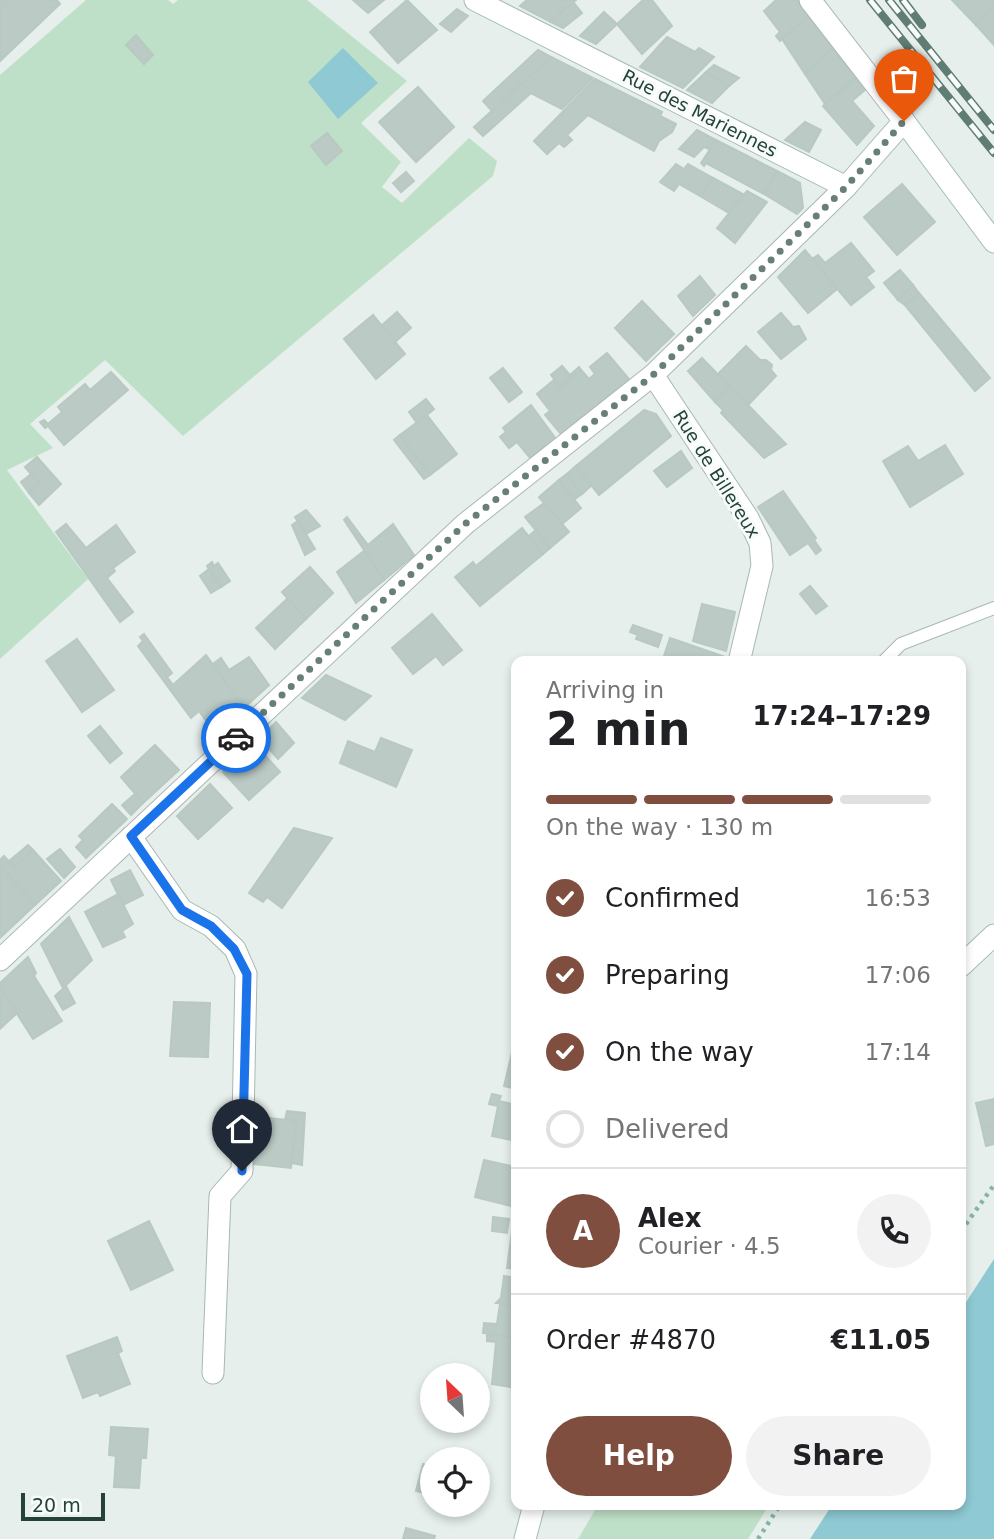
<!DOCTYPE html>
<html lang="en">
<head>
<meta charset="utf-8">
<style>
	:root { --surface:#fff; --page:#f2f2f2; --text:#202124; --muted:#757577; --line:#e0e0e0; --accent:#7f4e3f }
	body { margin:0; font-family:"DejaVu Sans",sans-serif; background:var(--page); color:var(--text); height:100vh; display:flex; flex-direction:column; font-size:26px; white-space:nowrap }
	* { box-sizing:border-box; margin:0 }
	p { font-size:23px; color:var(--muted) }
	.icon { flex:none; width:38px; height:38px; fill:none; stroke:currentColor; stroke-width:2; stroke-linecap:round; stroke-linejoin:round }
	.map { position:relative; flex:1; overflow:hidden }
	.side { position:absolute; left:511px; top:656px; width:455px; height:854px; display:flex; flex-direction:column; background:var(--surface); border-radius:14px; box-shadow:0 4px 10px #0003 }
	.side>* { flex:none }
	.needle { width:46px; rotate:335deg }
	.fabs { position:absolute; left:420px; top:1363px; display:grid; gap:14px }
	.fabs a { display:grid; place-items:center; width:70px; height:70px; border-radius:50%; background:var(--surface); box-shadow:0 4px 10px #0003; font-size:35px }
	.scale { position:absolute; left:21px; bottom:18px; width:84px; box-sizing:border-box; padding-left:7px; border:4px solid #24423a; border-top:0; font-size:19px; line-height:24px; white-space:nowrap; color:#24423a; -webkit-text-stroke:5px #f7fbf9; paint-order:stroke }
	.pin { position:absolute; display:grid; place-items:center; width:60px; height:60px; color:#fff; margin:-72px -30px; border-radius:50% 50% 50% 0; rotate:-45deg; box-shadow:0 0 7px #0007 }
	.pin .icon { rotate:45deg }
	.courier { position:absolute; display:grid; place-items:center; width:70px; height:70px; margin:-35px; border:5px solid #1a73e8; border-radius:50%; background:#fff; color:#222; box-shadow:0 2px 9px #0007 }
	.headline em { font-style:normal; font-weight:600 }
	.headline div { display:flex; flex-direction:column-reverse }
	.headline { display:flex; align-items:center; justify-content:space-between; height:119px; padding:0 35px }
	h1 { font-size:46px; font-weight:600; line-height:52px }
	.bar { display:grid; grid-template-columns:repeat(4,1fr); gap:10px 7px; align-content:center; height:84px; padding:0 35px }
	.bar i { height:9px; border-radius:5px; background:var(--line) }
	.bar .current { background:var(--accent) }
	.bar p { grid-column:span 4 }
	.line { display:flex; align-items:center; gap:18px; padding:0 35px; border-top:2px solid var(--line) }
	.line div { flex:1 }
	.round { display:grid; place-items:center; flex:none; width:74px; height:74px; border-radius:37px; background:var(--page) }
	ol { padding:0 35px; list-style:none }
	li { display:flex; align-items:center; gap:21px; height:77px }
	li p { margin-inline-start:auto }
	li .icon { padding:7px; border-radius:50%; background:var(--accent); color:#fff; stroke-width:4 }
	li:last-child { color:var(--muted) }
	li i { width:38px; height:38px; border:4px solid var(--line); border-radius:50% }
	.button { display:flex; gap:14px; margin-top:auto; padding:14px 35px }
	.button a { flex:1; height:80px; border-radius:42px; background:var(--accent); color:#fff; font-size:28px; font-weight:600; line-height:80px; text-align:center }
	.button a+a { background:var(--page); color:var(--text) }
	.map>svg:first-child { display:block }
</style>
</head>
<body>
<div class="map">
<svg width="994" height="1539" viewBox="0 0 994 1539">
	<rect width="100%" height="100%" fill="#e6efeb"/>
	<g fill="#bfe0c8">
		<polygon points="86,0 168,0 173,4 178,0 307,0 407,81 361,123 401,162 382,187 402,203 469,138 497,161 493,176 183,436 105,360 30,424 53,448 7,470 88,579 0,659 0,75"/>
		<polygon points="598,1505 769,1505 748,1539 578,1539"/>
	</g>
	<g fill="#8ec9d4">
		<polygon points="343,48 378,83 338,119 308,82"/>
		<polygon points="994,1259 994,1539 810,1539 832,1505 961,1505 961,1310"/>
	</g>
	<g fill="#bbcac4" stroke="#b8c9c2" stroke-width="2">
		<polygon points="0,0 57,0 60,4 0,61"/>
		<polygon points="353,0 384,0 368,13"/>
		<polygon points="407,0 437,30 398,63 370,32"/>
		<polygon points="527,0 576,0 551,22 520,6"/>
		<polygon points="643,0 652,0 672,26 642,54 617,24"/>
		<polygon points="776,0 798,0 809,15 780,41 776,36 780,32 764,11"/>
		<polygon points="952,0 994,0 994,7 976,25"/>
		<polygon points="573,2 582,13 563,28 551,22"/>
		<polygon points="994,7 994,45 976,25"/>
		<polygon points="457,9 468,16 451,32 440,24"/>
		<polygon points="604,12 617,24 596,44 580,36"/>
		<polygon points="809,15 833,48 805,74 782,39"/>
		<polygon points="136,35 153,55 144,64 126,45"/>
		<polygon points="667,37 695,52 699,48 714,57 683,88 640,67"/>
		<polygon points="833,48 855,78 825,104 805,74"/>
		<polygon points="538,50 551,57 492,111 483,101"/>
		<polygon points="551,57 593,78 562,109 531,93 483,136 474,127"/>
		<polygon points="714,65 739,78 730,85 705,73"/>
		<polygon points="705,73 730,85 712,103 687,90"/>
		<polygon points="855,78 865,90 852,101 874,126 857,145 823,106"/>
		<polygon points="595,79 662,112 660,116 676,124 672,132 659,141 654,151 588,115 567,135 572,140 564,147 559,143 547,154 534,141"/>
		<polygon points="418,87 454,127 416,162 379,122"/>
		<polygon points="805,122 821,130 809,152 785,140"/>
		<polygon points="697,130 716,140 709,149 704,147 694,157 679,149"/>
		<polygon points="327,133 342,151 326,165 311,146"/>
		<polygon points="716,140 777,171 764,194 706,163 704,166 701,163"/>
		<polygon points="676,164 684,169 688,164 713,178 700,196 679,184 674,191 660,182"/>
		<polygon points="777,171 800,183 803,208 797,214 764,194"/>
		<polygon points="406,172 414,181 401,192 393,183"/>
		<polygon points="713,178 743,194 729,213 700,196"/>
		<polygon points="902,184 935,222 897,255 864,217"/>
		<polygon points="747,191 767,202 735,243 717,228"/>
		<polygon points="851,243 874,271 866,277 874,287 851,305 812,259 818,255 825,263"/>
		<polygon points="805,250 837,289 808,313 778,277"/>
		<polygon points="900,270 913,285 898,300 884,283"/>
		<polygon points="700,276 715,295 693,316 678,296"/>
		<polygon points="913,285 919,293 905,305 898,300"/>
		<polygon points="919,293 990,378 975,391 905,305"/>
		<polygon points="642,301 674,334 646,361 615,328"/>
		<polygon points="397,312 411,328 395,342 381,326"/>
		<polygon points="781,313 793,327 799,326 806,339 781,359 758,332"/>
		<polygon points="373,315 405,354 376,379 344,339"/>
		<polygon points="746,346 760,360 766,360 772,365 771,370 776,376 748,405 718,374"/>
		<polygon points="607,353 629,379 561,434 545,415 550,411 537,394 554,380 560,387 581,370 589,379 595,374 590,367"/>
		<polygon points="702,358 730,387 715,402 688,371"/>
		<polygon points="562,366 570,375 579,367 581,370 560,387 551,375"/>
		<polygon points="503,368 522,392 509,402 490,378"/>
		<polygon points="111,372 128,390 64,445 48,426 45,428 40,422 44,420 48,424 62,412 58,407 85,384 90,390"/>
		<polygon points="730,387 748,405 786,444 764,458 721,413 723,410 715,402"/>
		<polygon points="426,399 434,409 417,423 409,412"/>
		<polygon points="531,405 556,439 531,459 517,442 509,448 500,437 506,432 503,428"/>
		<polygon points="644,410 656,414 671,436 599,495 576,466"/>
		<polygon points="427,415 457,454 430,475 400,435"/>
		<polygon points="400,435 430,475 424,479 394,440"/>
		<polygon points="945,445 963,474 910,507 883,461 908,446 918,461"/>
		<polygon points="681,451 692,468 667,487 654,471"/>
		<polygon points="37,457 61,484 39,505 29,493 39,483 25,467"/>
		<polygon points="576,466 592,485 582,494 567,474"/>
		<polygon points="31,474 39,483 29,493 21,482"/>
		<polygon points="567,474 582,494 575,499 559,480"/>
		<polygon points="559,480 581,508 562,524 539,497"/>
		<polygon points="783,491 816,538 814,540 821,550 816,554 808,543 790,555 758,507"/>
		<polygon points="544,503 569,532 550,548 525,517"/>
		<polygon points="306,510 320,526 306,534 295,517"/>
		<polygon points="347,517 368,545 393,524 414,555 384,580 344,520"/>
		<polygon points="298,521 315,549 305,555 292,525"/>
		<polygon points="66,524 86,548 116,525 135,552 113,568 115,571 107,578 133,612 120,622 56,532"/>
		<polygon points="522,528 543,554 480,606 455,577 473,562 476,566"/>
		<polygon points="536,530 550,548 543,554 529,536"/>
		<polygon points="364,551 384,580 356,603 337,572"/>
		<polygon points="212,562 214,566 218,563 230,581 221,587 207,566"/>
		<polygon points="310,567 333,593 306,619 282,592"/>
		<polygon points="209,569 221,587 211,593 200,576"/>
		<polygon points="810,586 827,606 816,614 800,594"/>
		<polygon points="288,598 306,619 275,649 256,628"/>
		<polygon points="702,604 735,612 726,651 693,641"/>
		<polygon points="432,614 462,650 443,665 436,656 413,674 392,648"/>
		<polygon points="633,625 662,635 658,647 636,639 638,635 630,632"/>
		<polygon points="144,634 172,673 167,677 173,685 206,655 244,708 216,735 199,711 191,718 138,646 143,641 140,637"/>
		<polygon points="670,638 725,657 724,662 662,662"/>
		<polygon points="77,639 114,690 82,712 46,661"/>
		<polygon points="249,657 269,685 244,708 213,664 221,658 229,670"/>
		<polygon points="326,675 328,676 371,696 345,720 302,698"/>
		<polygon points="276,722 294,743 278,759 260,738"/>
		<polygon points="100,726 122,753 110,763 88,736"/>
		<polygon points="381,738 412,750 396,787 340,763 348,741 375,752"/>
		<polygon points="254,743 280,772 249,800 223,772"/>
		<polygon points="155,745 179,770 143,803 121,777"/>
		<polygon points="210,784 232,808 198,839 177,816"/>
		<polygon points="135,794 143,803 131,815 122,805"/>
		<polygon points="112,804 127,819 86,858 76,847 83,840 79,836"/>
		<polygon points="294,828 332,838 282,908 267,897 263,902 249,893"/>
		<polygon points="28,845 33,850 14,867 9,861"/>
		<polygon points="60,849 75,867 64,878 47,859"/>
		<polygon points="33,850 61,881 35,905 0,865 0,860 4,856 14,867"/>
		<polygon points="1,866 35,905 0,938 0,867"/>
		<polygon points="130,870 143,895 123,905 111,880"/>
		<polygon points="118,894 133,924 122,931 125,937 103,947 85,912"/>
		<polygon points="69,917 92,960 63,988 41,944"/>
		<polygon points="28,957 36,973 34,976 62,1021 33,1039 0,987 0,983"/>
		<polygon points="66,986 75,1003 63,1010 55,996"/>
		<polygon points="0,987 17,1013 0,1029"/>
		<polygon points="174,1002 210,1003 208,1057 170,1056"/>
		<polygon points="514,1044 516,1045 516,1089 504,1086"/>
		<polygon points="492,1094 501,1096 499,1101 516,1105 516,1141 492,1136 498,1106 489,1104"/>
		<polygon points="994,1099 994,1125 982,1128 976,1103"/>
		<polygon points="287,1111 305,1113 302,1165 291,1163 296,1121 285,1120"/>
		<polygon points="259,1117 296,1121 291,1168 253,1164"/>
		<polygon points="994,1125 994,1144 986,1146 982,1128"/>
		<polygon points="484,1160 516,1167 511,1206 475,1197"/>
		<polygon points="493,1217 509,1219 507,1233 492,1231"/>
		<polygon points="514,1217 516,1217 516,1269 507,1268"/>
		<polygon points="149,1221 173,1270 131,1290 108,1241"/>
		<polygon points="504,1276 516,1278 516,1305 496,1303 501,1298"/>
		<polygon points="500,1304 516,1305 516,1338 483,1333 484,1323 497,1324"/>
		<polygon points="487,1334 516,1338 516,1388 492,1384 496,1342 487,1341"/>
		<polygon points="117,1337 122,1351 118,1353 130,1384 100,1396 98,1392 83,1398 67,1356"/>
		<polygon points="111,1427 148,1429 146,1458 141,1458 139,1488 114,1487 116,1456 109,1455"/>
		<polygon points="432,1459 435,1460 432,1460 432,1495 416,1491 423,1464 430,1466"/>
		<polygon points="406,1528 435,1536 434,1539 403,1539"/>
	</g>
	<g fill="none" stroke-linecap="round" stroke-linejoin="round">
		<defs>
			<polyline id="lane" points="883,662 901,644 994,608"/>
			<g id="street">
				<polyline points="810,0 904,121"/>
				<polyline points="653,375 748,518 760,543 762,566 739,662"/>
				<polyline points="131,837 182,910 211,926 235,949 246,974 242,1171 220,1196 213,1373"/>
				<polyline points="0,960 465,524 653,375 846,187"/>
			</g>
			<g id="secondary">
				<polyline points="475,0 846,187 904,121 994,242"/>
				<polyline points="961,966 994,935"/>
				<polyline points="525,1539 534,1505"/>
			</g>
		</defs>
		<use href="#lane" stroke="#a8b8b2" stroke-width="14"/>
		<use href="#street" stroke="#a8b8b2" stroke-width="23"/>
		<use href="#secondary" stroke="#a4bbb3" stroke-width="23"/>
		<g stroke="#86b3a5" stroke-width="4.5" stroke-dasharray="3.5 5" stroke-linecap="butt">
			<polyline points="961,1231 994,1185"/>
			<polyline points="758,1539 780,1505"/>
		</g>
		<use href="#lane" stroke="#fff" stroke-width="12"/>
		<use href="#street" stroke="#fff" stroke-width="21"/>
		<use href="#secondary" stroke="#fff" stroke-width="21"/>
		<defs>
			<g id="rail">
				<polyline points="870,0 994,153"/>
				<polyline points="889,0 994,130"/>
				<polyline points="903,0 922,25"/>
			</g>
		</defs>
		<use href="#rail" stroke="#5f7d75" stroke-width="8"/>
		<use href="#rail" stroke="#f7fbf9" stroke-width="5" stroke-dasharray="16" stroke-linecap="butt"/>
	</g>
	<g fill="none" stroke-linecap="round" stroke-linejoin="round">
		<polyline stroke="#687f78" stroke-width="7" stroke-dasharray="0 12.6" points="236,738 465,524 653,375 846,187 904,121"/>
		<polyline stroke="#1a73e8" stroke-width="9" points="236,738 131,836 182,910 211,926 234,949 247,974 242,1171"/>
	</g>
	<g text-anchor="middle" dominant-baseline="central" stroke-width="6" stroke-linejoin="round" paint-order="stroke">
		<g font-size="18" fill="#24423a" stroke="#f7fbf9">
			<text transform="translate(700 113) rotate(27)">Rue des Mariennes</text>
			<text transform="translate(717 474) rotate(58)">Rue de Billereux</text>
		</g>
	</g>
</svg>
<div class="fabs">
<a><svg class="needle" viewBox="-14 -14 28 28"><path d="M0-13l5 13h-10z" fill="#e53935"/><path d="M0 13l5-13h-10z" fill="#757577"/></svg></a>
<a><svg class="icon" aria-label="locate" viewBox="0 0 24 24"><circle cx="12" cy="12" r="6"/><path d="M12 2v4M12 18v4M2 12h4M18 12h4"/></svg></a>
</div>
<div class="scale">20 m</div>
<div class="pin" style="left:904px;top:121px;background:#ea580c"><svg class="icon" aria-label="bag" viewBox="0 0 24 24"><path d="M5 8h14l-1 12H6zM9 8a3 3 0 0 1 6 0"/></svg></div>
<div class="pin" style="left:242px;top:1171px;background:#1f2937"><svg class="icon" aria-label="home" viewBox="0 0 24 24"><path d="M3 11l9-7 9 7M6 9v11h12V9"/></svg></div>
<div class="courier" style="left:236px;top:738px"><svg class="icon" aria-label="car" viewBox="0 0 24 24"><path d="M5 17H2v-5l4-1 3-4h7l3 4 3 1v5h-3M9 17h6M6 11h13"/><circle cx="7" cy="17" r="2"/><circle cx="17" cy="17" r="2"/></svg></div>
<section class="side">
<div class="headline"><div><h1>2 min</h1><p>Arriving in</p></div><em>17:24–17:29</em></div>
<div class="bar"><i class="current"></i><i class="current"></i><i class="current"></i><i></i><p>On the way · 130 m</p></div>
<ol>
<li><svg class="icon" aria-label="check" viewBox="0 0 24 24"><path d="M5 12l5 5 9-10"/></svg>Confirmed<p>16:53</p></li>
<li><svg class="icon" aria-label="check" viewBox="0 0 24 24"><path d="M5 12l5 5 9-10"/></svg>Preparing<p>17:06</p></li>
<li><svg class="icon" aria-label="check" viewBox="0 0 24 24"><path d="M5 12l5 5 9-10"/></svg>On the way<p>17:14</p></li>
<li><i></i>Delivered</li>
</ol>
<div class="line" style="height:126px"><b class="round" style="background:var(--accent);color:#fff">A</b><div><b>Alex</b><p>Courier · 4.5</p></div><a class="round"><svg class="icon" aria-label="phone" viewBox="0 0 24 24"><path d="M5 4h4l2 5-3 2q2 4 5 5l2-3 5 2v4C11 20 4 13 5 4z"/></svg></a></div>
<div class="line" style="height:91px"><div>Order #4870</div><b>€11.05</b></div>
<div class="button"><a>Help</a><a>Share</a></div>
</section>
</div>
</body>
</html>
